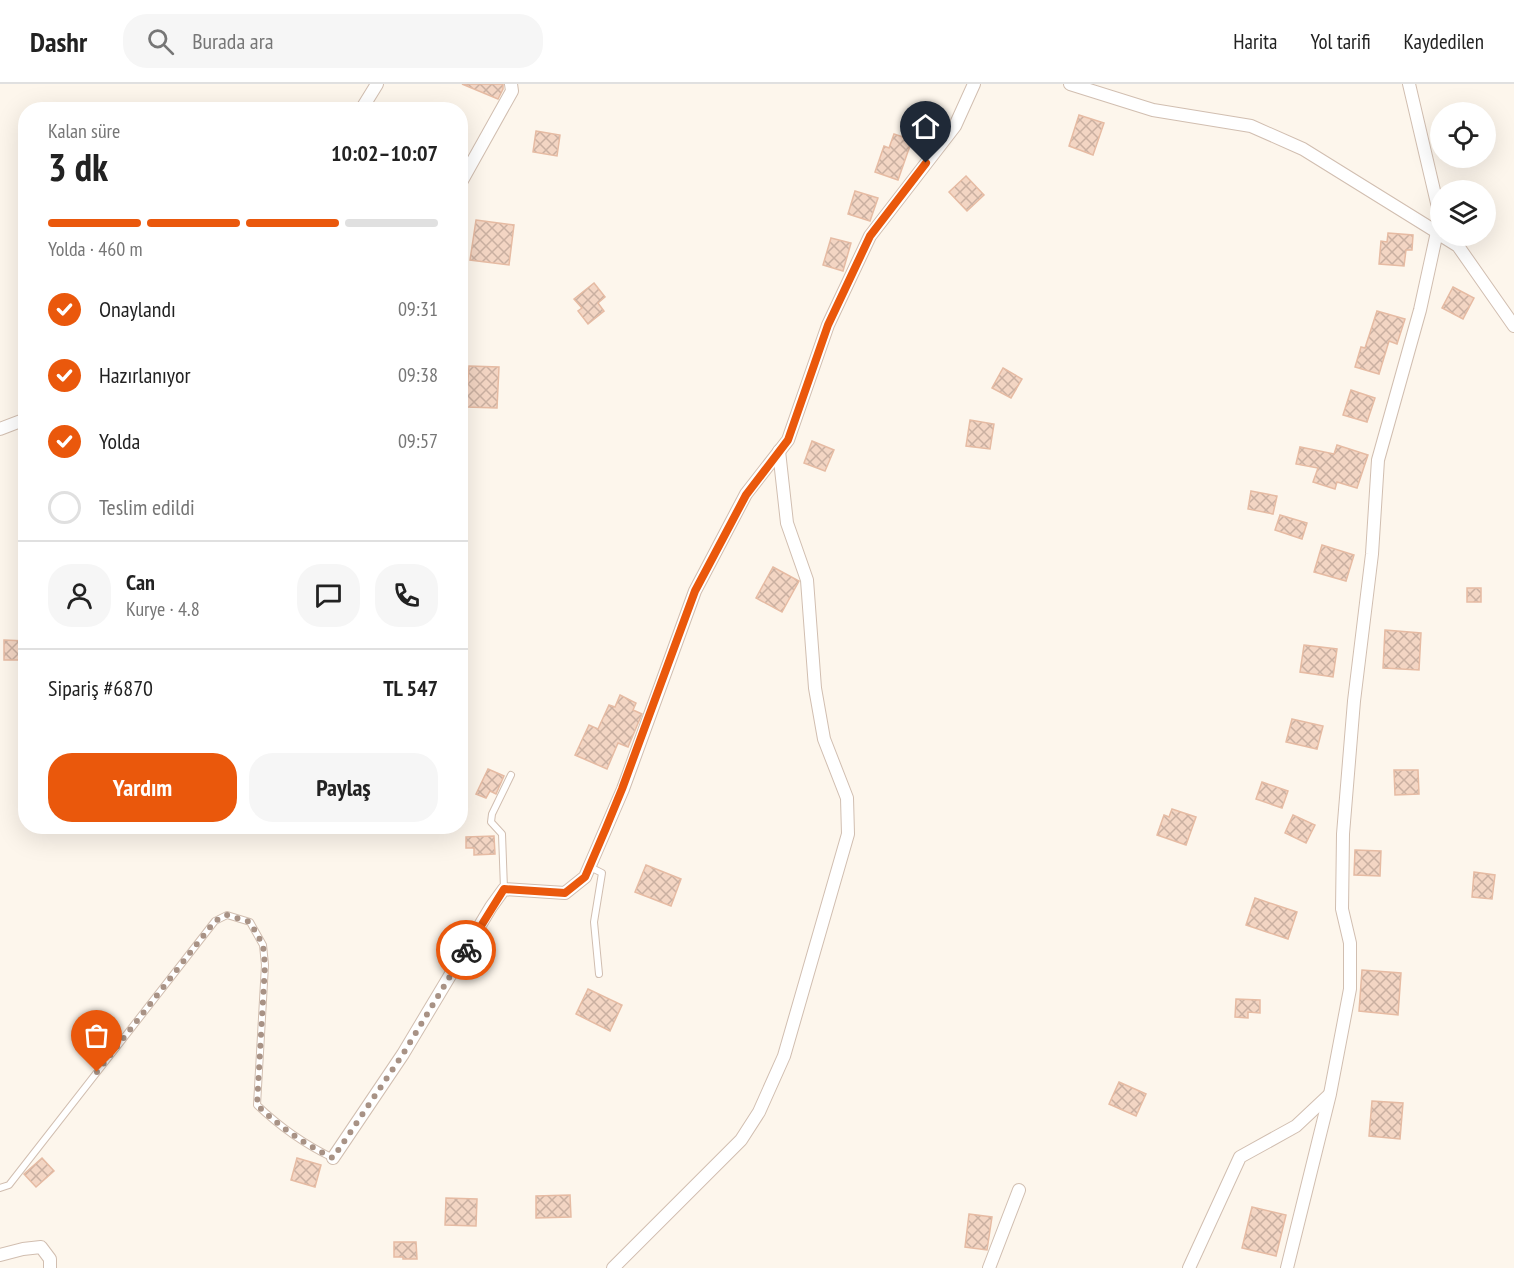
<!DOCTYPE html>
<html lang="tr">
<head>
<meta charset="utf-8">
<style>
	:root { --surface:#fff; --page:#f6f6f6; --text:#222; --muted:#767676; --line:#e0e0e0; --accent:#ea580c }
	body { margin:0; font-family:"PT Sans Narrow",sans-serif; background:var(--page); color:var(--text); height:100vh; display:flex; flex-direction:column; font-size:22px; white-space:nowrap }
	* { box-sizing:border-box; margin:0 }
	p { font-size:20px; color:var(--muted) }
	.icon { flex:none; width:33px; height:33px; fill:none; stroke:currentColor; stroke-width:2; stroke-linecap:round; stroke-linejoin:round }
	.map { position:relative; flex:1; overflow:hidden }
	.drawer { position:absolute; left:18px; top:18px; width:450px; height:732px; display:flex; flex-direction:column; background:var(--surface); border-radius:24px; box-shadow:0 6px 24px #0002 }
	.drawer>* { flex:none }
	.tools { position:absolute; left:1430px; top:18px; display:grid; gap:12px }
	.tools a { display:grid; place-items:center; width:66px; height:66px; border-radius:50%; background:var(--surface); box-shadow:0 6px 24px #0002; font-size:30px }
	.pin { position:absolute; display:grid; place-items:center; width:51px; height:51px; color:#fff; margin:-62px -26px; border-radius:50% 50% 50% 0; rotate:-45deg; box-shadow:0 0 6px #0007 }
	.pin .icon { rotate:45deg }
	.courier { position:absolute; display:grid; place-items:center; width:60px; height:60px; margin:-30px; border:4px solid #ea580c; border-radius:50%; background:#fff; color:#222; box-shadow:0 2px 8px #0007 }
	.headline em { font-style:normal; font-weight:700 }
	.headline div { display:flex; flex-direction:column-reverse }
	.headline { display:flex; align-items:center; justify-content:space-between; height:102px; padding:0 30px }
	h1 { font-size:39px; font-weight:700; line-height:45px }
	.bar { display:grid; grid-template-columns:repeat(4,1fr); gap:9px 6px; align-content:center; height:72px; padding:0 30px }
	.bar i { height:8px; border-radius:4px; background:var(--line) }
	.bar .active { background:var(--accent) }
	.bar p { grid-column:span 4 }
	.line { display:flex; align-items:center; gap:15px; padding:0 30px; border-top:2px solid var(--line) }
	.line div { flex:1 }
	.round { display:grid; place-items:center; flex:none; width:63px; height:63px; border-radius:24px; background:var(--page) }
	ol { padding:0 30px; list-style:none }
	li { display:flex; align-items:center; gap:18px; height:66px }
	li p { margin-inline-start:auto }
	li .icon { padding:6px; border-radius:50%; background:var(--accent); color:#fff; stroke-width:4 }
	li:last-child { color:var(--muted) }
	li i { width:33px; height:33px; border:3px solid var(--line); border-radius:50% }
	.primary-button { display:flex; gap:12px; margin-top:auto; padding:12px 30px }
	.primary-button a { flex:1; height:69px; border-radius:24px; background:var(--accent); color:#fff; font-size:24px; font-weight:700; line-height:69px; text-align:center }
	.primary-button a+a { background:var(--page); color:var(--text) }
	header { display:flex; align-items:center; gap:36px; box-sizing:border-box; height:84px; padding:0 30px; background:var(--surface); border-bottom:2px solid var(--line) }
	header strong { font-size:28px }
	nav { display:flex; gap:33px; margin-inline-start:auto; font-size:21px }
	.search { width:420px; height:54px; background:var(--page); display:flex; align-items:center; gap:15px; box-sizing:border-box; padding:0 21px; border-radius:24px; color:var(--muted); font-size:22px }
	.map>svg:first-child { display:block }
</style>
</head>
<body>
<header>
<strong>Dashr</strong>
<div class="search"><svg class="icon" aria-label="search" viewBox="0 0 24 24"><circle cx="10" cy="10" r="6"/><path d="M15 15l6 6"/></svg>Burada ara</div>
<nav><a>Harita</a><a>Yol tarifi</a><a>Kaydedilen</a></nav>
</header>
<div class="map">
<svg width="1514" height="1184" viewBox="0 0 1514 1184">
	<defs>
		<pattern id="building-cross-hatch" width="8" height="8" patternUnits="userSpaceOnUse" patternTransform="scale(1.5)"><rect width="8" height="8" fill="#f3d5c3"/><path d="M0 0l8 8M0 8l8-8" fill="none" stroke="#cab0a1"/></pattern>
	</defs>
	<rect width="100%" height="100%" fill="#fdf6ec"/>
	<g fill="url(#building-cross-hatch)" stroke="#e6bba3" stroke-width="1.5">
		<polygon points="462,0 503,0 503,5 498,15"/>
		<polygon points="1079,31 1104,39 1093,71 1069,62"/>
		<polygon points="536,47 560,51 557,72 533,68"/>
		<polygon points="894,50 912,56 898,96 875,88 884,62 889,64"/>
		<polygon points="966,92 984,111 967,127 949,108"/>
		<polygon points="855,107 878,114 870,137 848,130"/>
		<polygon points="476,136 514,141 509,181 470,176"/>
		<polygon points="1388,149 1413,151 1412,166 1406,166 1404,182 1379,180 1381,157 1387,158"/>
		<polygon points="831,154 851,159 843,187 823,181"/>
		<polygon points="594,199 605,213 598,219 604,227 588,240 578,227 582,224 574,215"/>
		<polygon points="1453,203 1474,214 1463,235 1442,224"/>
		<polygon points="1377,227 1405,235 1397,260 1389,257 1379,290 1355,283 1361,263 1365,264"/>
		<polygon points="469,282 499,283 497,324 466,323"/>
		<polygon points="1003,284 1022,295 1011,314 992,304"/>
		<polygon points="1351,306 1375,314 1367,338 1343,331"/>
		<polygon points="970,336 994,340 990,365 966,362"/>
		<polygon points="812,357 834,366 825,387 804,379"/>
		<polygon points="1337,361 1368,371 1357,404 1337,398 1335,405 1313,398 1318,384 1296,380 1300,363 1334,370"/>
		<polygon points="1251,407 1277,412 1273,430 1248,425"/>
		<polygon points="1280,431 1307,439 1302,455 1275,446"/>
		<polygon points="1322,461 1354,471 1346,497 1314,488"/>
		<polygon points="773,483 799,497 782,528 756,514"/>
		<rect x="1467" y="504" width="14" height="14"/>
		<polygon points="1385,546 1421,549 1419,586 1383,584"/>
		<polygon points="4,556 26,557 26,576 4,576"/>
		<polygon points="1304,561 1337,565 1333,593 1300,588"/>
		<polygon points="620,611 636,619 633,626 642,630 628,663 618,659 607,685 575,671 589,641 598,645 609,621 615,623"/>
		<polygon points="1292,635 1323,642 1317,665 1286,658"/>
		<polygon points="488,685 504,692 496,710 490,707 486,714 476,710"/>
		<polygon points="1394,686 1418,686 1419,710 1395,711"/>
		<polygon points="1262,698 1288,707 1282,724 1256,715"/>
		<polygon points="1172,725 1196,733 1186,761 1157,751 1164,731 1169,733"/>
		<polygon points="1293,731 1315,741 1306,759 1285,749"/>
		<polygon points="494,752 495,770 474,771 474,764 466,764 466,753"/>
		<polygon points="1355,766 1381,767 1380,792 1354,791"/>
		<polygon points="646,781 681,795 671,822 635,808"/>
		<polygon points="1474,788 1495,791 1492,815 1472,813"/>
		<polygon points="1255,814 1297,828 1288,855 1246,841"/>
		<polygon points="1362,886 1401,889 1398,931 1359,927"/>
		<polygon points="588,905 622,921 610,947 576,930"/>
		<polygon points="1236,915 1260,916 1260,929 1248,928 1248,934 1235,933"/>
		<polygon points="1119,998 1146,1010 1136,1032 1109,1020"/>
		<polygon points="1372,1017 1403,1019 1400,1055 1369,1052"/>
		<polygon points="42,1074 54,1087 36,1103 24,1090"/>
		<polygon points="297,1074 321,1081 315,1103 291,1096"/>
		<polygon points="570,1111 571,1133 536,1134 536,1112"/>
		<polygon points="446,1114 477,1115 476,1142 445,1141"/>
		<polygon points="1252,1123 1286,1131 1276,1172 1242,1164"/>
		<polygon points="969,1130 992,1133 987,1166 965,1163"/>
		<polygon points="394,1158 416,1158 417,1175 403,1175 403,1173 394,1173"/>
	</g>
	<g fill="none" stroke-linecap="round" stroke-linejoin="round">
		<defs>
			<g id="lane">
				<polyline points="590,783 602,789 594,838 599,890"/>
				<polyline points="504,805 502,750 491,738 492,730 511,691"/>
				<path d="M0,1104L9,1101L215,837L227,831L250,838L263,861L265,881L257,1021C280,1043 304,1060 333,1074"/>
			</g>
			<g id="street">
				<polyline points="1070,0 1153,26 1251,42 1303,65 1440,150"/>
				<polyline points="1409,0 1440,132"/>
				<polyline points="361,26 377,0"/>
				<polyline points="460,100 512,7 511,0"/>
				<polyline points="1442,152 1458,162 1514,242"/>
				<polyline points="0,345 26,335"/>
				<polyline points="333,1074 403,970 491,823 504,805 565,809 585,793 623,705 695,507 746,410 788,356 828,241 870,152 955,42 974,0"/>
				<polyline points="0,1171 23,1165 41,1163 50,1175 50,1184"/>
				<polyline points="613,1184 741,1056 759,1028 784,972 848,750 847,714 824,655 815,604 807,496 787,439 779,367"/>
				<polyline points="989,1184 1019,1106"/>
				<polyline points="1189,1184 1240,1073 1296,1042 1329,1011"/>
				<polyline points="1287,1184 1330,1010 1350,905 1350,859 1342,825 1343,750 1354,617 1372,470 1378,376 1420,226 1437,148 1440,143"/>
			</g>
		</defs>
		<use href="#lane" stroke="#d1beb0" stroke-width="8"/>
		<use href="#street" stroke="#d1beb0" stroke-width="14"/>
		<use href="#lane" stroke="#fff" stroke-width="6"/>
		<use href="#street" stroke="#fff" stroke-width="12"/>
	</g>
	<g fill="none" stroke-linecap="round" stroke-linejoin="round">
		<path stroke="#a89285" stroke-width="6" stroke-dasharray="0 10.8" d="M97,988L215,837L227,831L250,838L263,861L265,881L257,1021C280,1043 304,1060 333,1074L403,970L466,866"/>
		<polyline stroke="#ea580c" stroke-width="8" points="466,866 504,805 565,809 585,793 606,744 622,705 695,507 746,411 788,356 828,241 870,152 926,79"/>
	</g>
</svg>
<div class="tools">
<a><svg class="icon" aria-label="locate" viewBox="0 0 24 24"><circle cx="12" cy="12" r="6"/><path d="M12 2v4M12 18v4M2 12h4M18 12h4"/></svg></a>
<a><svg class="icon" aria-label="layers" viewBox="0 0 24 24"><path d="M12 4l9 5-9 5-9-5zM3 14l9 5 9-5"/></svg></a>
</div>
<div class="pin" style="left:97px;top:988px;background:#ea580c"><svg class="icon" aria-label="bag" viewBox="0 0 24 24"><path d="M5 8h14l-1 12H6zM9 8a3 3 0 0 1 6 0"/></svg></div>
<div class="pin" style="left:926px;top:79px;background:#1f2937"><svg class="icon" aria-label="home" viewBox="0 0 24 24"><path d="M3 11l9-7 9 7M6 9v11h12V9"/></svg></div>
<div class="courier" style="left:466px;top:866px"><svg class="icon" aria-label="bike" viewBox="0 0 24 24"><circle cx="6" cy="16" r="4"/><circle cx="18" cy="16" r="4"/><path d="M6 16l4-8h5l3 8M10 8l3 8H6M13 5h3"/></svg></div>
<section class="drawer">
<div class="headline"><div><h1>3 dk</h1><p>Kalan süre</p></div><em>10:02–10:07</em></div>
<div class="bar"><i class="active"></i><i class="active"></i><i class="active"></i><i></i><p>Yolda · 460 m</p></div>
<ol>
<li><svg class="icon" aria-label="check" viewBox="0 0 24 24"><path d="M5 12l5 5 9-10"/></svg>Onaylandı<p>09:31</p></li>
<li><svg class="icon" aria-label="check" viewBox="0 0 24 24"><path d="M5 12l5 5 9-10"/></svg>Hazırlanıyor<p>09:38</p></li>
<li><svg class="icon" aria-label="check" viewBox="0 0 24 24"><path d="M5 12l5 5 9-10"/></svg>Yolda<p>09:57</p></li>
<li><i></i>Teslim edildi</li>
</ol>
<div class="line" style="height:108px"><a class="round"><svg class="icon" aria-label="person" viewBox="0 0 24 24"><circle cx="12" cy="8" r="4"/><path d="M4 21q1-7 8-7t8 7"/></svg></a><div><b>Can</b><p>Kurye · 4.8</p></div><a class="round"><svg class="icon" aria-label="chat" viewBox="0 0 24 24"><path d="M4 5h16v11H9l-5 4z"/></svg></a><a class="round"><svg class="icon" aria-label="phone" viewBox="0 0 24 24"><path d="M5 4h4l2 5-3 2q2 4 5 5l2-3 5 2v4C11 20 4 13 5 4z"/></svg></a></div>
<div class="line" style="height:78px"><div>Sipariş #6870</div><b>TL 547</b></div>
<div class="primary-button"><a>Yardım</a><a>Paylaş</a></div>
</section>
</div>
</body>
</html>
